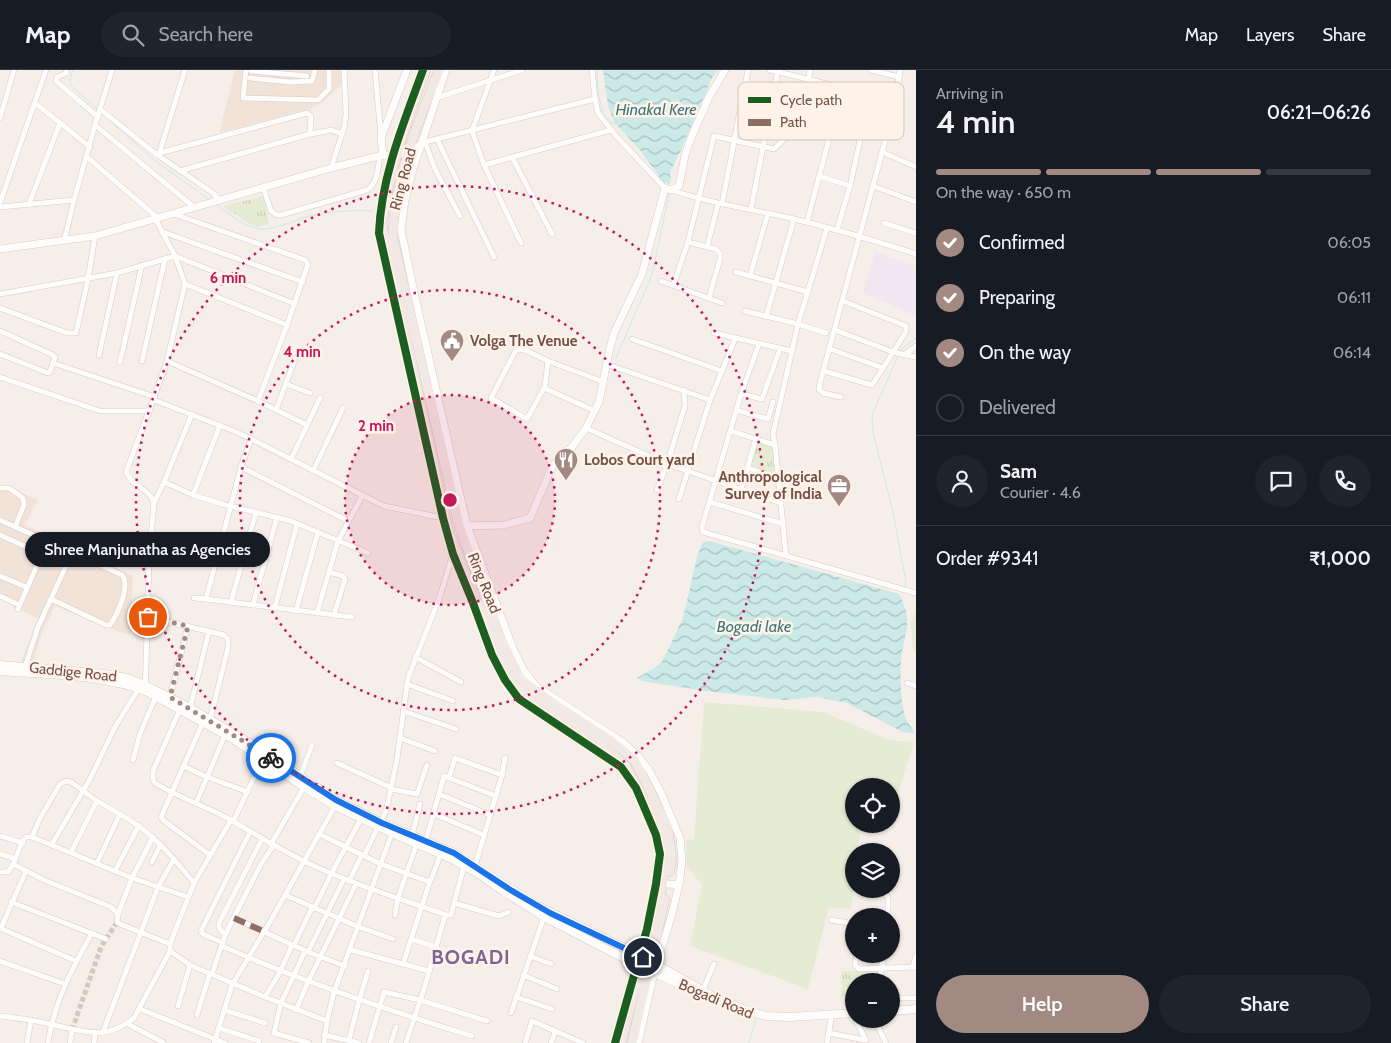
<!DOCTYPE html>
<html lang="en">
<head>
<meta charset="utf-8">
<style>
	:root { --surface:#171b24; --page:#20242c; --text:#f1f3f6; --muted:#9ea1a6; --line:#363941; --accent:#a28981 }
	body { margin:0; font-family:Cabin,sans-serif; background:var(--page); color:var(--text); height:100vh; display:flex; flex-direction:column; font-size:19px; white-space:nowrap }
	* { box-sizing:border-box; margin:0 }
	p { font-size:16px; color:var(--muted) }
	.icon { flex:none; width:28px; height:28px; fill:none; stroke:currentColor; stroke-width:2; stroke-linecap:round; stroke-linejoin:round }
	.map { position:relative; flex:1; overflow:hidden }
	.side { display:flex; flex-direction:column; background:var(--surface); width:475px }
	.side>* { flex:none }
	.fabs { position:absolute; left:845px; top:708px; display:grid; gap:10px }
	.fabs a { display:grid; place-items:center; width:55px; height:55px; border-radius:50%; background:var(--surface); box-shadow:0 1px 4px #0004; font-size:25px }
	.pin { position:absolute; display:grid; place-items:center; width:42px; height:42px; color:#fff; margin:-21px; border:2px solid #fff; border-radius:50%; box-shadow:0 1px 5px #0007 }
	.courier { position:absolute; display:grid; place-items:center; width:50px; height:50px; margin:-25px; border:4px solid #1a73e8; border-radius:50%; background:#fff; color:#222; box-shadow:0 1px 6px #0007 }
	.bubble { position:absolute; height:35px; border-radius:18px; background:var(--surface); box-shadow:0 1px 4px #0004; font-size:16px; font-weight:600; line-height:35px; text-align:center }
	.head em { font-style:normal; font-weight:600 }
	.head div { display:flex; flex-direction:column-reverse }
	.head { display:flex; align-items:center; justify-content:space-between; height:85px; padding:0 20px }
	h1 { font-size:32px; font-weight:600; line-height:38px }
	.bar { display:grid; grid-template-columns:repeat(4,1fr); gap:8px 5px; align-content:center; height:60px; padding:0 20px }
	.bar i { height:6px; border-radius:4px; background:var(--line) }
	.bar .selected { background:var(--accent) }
	.bar p { grid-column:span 4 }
	.line { display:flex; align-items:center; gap:12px; padding:0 20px; border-top:1px solid var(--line) }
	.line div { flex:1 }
	.round { display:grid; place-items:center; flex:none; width:52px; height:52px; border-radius:26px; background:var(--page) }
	ol { padding:0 20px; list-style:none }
	li { display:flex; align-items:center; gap:15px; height:55px }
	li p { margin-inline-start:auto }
	li .icon { padding:5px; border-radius:50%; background:var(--accent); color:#fff; stroke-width:4 }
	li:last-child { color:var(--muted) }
	li i { width:28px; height:28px; border:2px solid var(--line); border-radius:50% }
	.action { display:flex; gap:10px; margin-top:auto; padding:10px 20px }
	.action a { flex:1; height:58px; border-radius:30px; background:var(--accent); color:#fff; font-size:20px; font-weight:600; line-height:58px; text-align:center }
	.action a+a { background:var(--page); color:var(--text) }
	header { display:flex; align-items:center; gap:30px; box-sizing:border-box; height:70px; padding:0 25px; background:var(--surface); border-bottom:1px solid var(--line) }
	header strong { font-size:24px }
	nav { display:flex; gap:28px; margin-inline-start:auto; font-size:18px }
	.search { width:350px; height:45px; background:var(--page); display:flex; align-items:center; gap:12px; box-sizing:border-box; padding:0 18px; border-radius:28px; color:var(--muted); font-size:19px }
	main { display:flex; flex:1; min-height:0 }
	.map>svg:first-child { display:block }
</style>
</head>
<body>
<header>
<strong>Map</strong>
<div class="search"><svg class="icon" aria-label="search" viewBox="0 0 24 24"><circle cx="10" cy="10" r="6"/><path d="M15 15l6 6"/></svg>Search here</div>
<nav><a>Map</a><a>Layers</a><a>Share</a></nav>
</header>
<main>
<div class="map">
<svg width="916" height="973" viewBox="0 0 916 973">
	<defs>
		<pattern id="park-tufts" width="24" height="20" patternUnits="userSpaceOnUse" patternTransform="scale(1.25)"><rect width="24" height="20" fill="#e5ecd3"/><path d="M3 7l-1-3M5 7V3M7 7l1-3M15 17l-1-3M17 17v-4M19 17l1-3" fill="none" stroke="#c8ccb7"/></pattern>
		<pattern id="water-waves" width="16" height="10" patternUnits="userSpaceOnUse" patternTransform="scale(1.25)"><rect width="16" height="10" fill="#cae9e7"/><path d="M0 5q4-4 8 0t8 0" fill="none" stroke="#a9bfbd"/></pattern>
	</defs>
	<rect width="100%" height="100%" fill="#f6efe9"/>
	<g fill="#f2e3d9">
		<polygon points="235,0 341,0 341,15 323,32 313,38 219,63"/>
		<polygon points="0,414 38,430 25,455 133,506 130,566 55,536 42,563 33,592 21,592 38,549 0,529"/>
	</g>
	<polygon fill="#f0e7f1" points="875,182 916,196 916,246 863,223"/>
	<polygon fill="#e5ecd3" points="704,632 823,642 889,670 914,672 891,745 891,716 854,716 854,754 861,754 858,781 854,781 854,813 851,839 829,837 808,919 690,876 702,815 687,797 686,770 694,769"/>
	<g fill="url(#park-tufts)">
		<polygon points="264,126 269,154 256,157 251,155 223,136"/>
		<polygon points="757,372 774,377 777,406 750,397"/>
		<polygon points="916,539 916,581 913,580 911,553"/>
		<polygon points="842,901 866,901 864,911 854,911 854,926 841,927"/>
	</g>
	<g fill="url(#water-waves)">
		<polygon points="603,0 718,0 712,8 681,80 671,100 670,114 663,112 640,80 618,56 615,54 608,36"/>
		<path d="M709,471L899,524C915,554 903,563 901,592C900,604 901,635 905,646C907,652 912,658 915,663L903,662L847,633L817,627L785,630L706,621L642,611L637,608L661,594L674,567L683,548L697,487L703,472Z"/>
	</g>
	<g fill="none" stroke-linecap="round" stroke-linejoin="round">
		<g stroke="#cae9e7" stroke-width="1">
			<polyline points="73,0 70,9 70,15 97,39"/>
			<path d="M597,0C598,16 597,47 615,54"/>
			<polyline points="106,47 154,90 210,130"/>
			<path d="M215,134C227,142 241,155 255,158C273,163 297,148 314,145C334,141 353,140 372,141"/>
			<polyline points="900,283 902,279 916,268"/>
			<polyline points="898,286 872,345 873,363 893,442 906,512 904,518"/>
			<polyline points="616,288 652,205 669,124"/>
			<polyline points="749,973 756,950"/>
		</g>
		<polyline stroke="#d6c8c1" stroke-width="5" stroke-dasharray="5 2.5" stroke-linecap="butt" points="72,960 101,877 117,852"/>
		<defs>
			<g id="minor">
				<polyline points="66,0 67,3 57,7 56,11 98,47"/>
				<polyline points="112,0 95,55 195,138"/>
				<polyline points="246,0 243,28 318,30 329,19 329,0"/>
				<polyline points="375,0 381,67"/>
				<polyline points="494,0 472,61 484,95 521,173"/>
				<path d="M770,0C813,10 854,20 895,34"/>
				<polyline points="871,0 899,7"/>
				<polyline points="251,1 307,6"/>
				<polyline points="250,8 290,12 312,11 315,0"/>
				<polyline points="436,28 522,0"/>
				<polyline points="595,29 598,43 617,67 665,118"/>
				<polyline points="806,32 864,52 850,116 837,160"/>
				<polyline points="35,33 90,77"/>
				<polyline points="100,39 156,84 213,123 219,130"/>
				<polyline points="0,48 14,0"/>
				<polyline points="437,69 494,187"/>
				<polyline points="425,72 435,99 460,146"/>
				<polyline points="410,80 421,73 595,29 592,0"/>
				<polyline points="882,82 916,97"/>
				<polyline points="156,84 307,43 311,46 310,64"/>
				<polyline points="159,84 185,0"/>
				<polyline points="87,87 159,149"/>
				<polyline points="512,87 552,164"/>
				<polyline points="484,95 611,60"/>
				<polyline points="331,98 344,58 346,44 344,0"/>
				<polyline points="180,101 310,64 332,60 342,64"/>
				<polyline points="819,106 850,116"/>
				<polyline points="873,116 916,132"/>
				<path d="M263,117L271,141L277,145H281L367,120C378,113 378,97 380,86"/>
				<path d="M671,120C711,134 753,139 794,149C836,159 876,171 916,184"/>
				<polyline points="0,133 46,0"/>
				<polyline points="29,134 60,53"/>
				<polyline points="722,134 748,0"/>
				<polyline points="0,137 74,130"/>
				<polyline points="751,139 778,0"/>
				<polyline points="807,152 836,43"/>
				<polyline points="884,153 916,163"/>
				<polyline points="163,162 303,212"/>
				<polyline points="64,171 74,130 95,55"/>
				<polyline points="688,172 716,179 720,184 720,189 709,228"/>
				<polyline points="707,177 718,134"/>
				<polyline points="736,202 808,222"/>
				<polyline points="750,206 768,143"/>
				<polyline points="661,211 722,233"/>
				<polyline points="185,214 287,255"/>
				<polyline points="673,216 688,172 714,66 774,79 800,54 804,47 810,0"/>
				<polyline points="0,224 117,203 175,186 295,234"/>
				<polyline points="0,238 67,263 76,263 88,209 95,166"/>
				<polyline points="745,241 798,254 826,263"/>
				<polyline points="766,247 794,149"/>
				<polyline points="835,260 893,282 916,287"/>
				<polyline points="0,261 51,284 55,287 50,302 48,303 0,284"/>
				<polyline points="714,263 792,281"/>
				<polyline points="519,265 529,275 525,280 548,291 604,312"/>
				<polyline points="632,269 722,301"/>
				<polyline points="759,274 741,324 702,457 703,462 916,523"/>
				<polyline points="830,279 883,298"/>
				<polyline points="525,280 518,279 516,280 491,328 527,349 545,316 548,291"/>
				<polyline points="99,285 117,203"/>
				<polyline points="904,285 916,276"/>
				<polyline points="142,291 165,189"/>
				<polyline points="167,291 258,331 287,255 308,194 305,190 174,144"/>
				<polyline points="120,292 142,195"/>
				<polyline points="53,293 155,327"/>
				<polyline points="606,294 710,330 679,429"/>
				<polyline points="824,301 872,315 906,262 906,256 843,231"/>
				<path d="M0,307L100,341H149L126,402C132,417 150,419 154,433L149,489L146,596"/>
				<polyline points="286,314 310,323"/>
				<polyline points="544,318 595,341"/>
				<polyline points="741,324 762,329 780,279"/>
				<polyline points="841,327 823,323 819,319 820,313 895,34 900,0"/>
				<polyline points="154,330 239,363 384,436 443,448"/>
				<polyline points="710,330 735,269"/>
				<polyline points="258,331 307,355"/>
				<polyline points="276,340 295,289"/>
				<polyline points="736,340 768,349 773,332"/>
				<polyline points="149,341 167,291 185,214 175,186 156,150"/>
				<polyline points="586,358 667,394 781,433"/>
				<polyline points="731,361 775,375 786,486"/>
				<polyline points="775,375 773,364 798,254 827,158"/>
				<polyline points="291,389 320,328"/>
				<polyline points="241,397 348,451"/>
				<polyline points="748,398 778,408"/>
				<polyline points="313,401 343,338"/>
				<polyline points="164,412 193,425 222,434 291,451 368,483"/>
				<polyline points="0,418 9,418 23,428 24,435 15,457"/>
				<polyline points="741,419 756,369"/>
				<polyline points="657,420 667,394 685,336 684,320"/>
				<polyline points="193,425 220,355"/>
				<polyline points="710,432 783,454"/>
				<polyline points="154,433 164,412 192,344"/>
				<path d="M0,450L122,505C131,516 117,545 110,555H106L51,529"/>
				<polyline points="0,465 42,484"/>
				<polyline points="329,502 343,506 345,509 334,545"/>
				<polyline points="0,506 26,517"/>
				<polyline points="0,526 19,535"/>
				<polyline points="194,528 206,529 241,397 251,369"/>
				<polyline points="206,529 352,547"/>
				<polyline points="231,532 256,442"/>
				<polyline points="253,535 277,447"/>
				<polyline points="275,537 297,454"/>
				<polyline points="18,539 47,472"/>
				<polyline points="296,541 318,462"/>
				<polyline points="317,543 338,471 362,426"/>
				<polyline points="148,547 224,565 228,569 228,578 210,650"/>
				<polyline points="415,587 461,612"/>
				<polyline points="25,597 38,557 72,483"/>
				<polyline points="907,613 916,616"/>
				<polyline points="407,614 453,631"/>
				<polyline points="145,617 146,597"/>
				<polyline points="170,627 188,556"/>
				<polyline points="190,638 209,561"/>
				<path d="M180,639L153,701V709L155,713C179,728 206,736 231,750C260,767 289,785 321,799C361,817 404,830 446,845"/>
				<polyline points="403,641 456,659"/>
				<polyline points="203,652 161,747 163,750 210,785"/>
				<polyline points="400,668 435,681"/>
				<polyline points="133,690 140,664 156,626"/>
				<polyline points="337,693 392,718"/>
				<polyline points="183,696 207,707 248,722"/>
				<polyline points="300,707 312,675"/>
				<polyline points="449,708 455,688 502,705"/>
				<polyline points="391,719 417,724 427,695"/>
				<polyline points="439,724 490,745"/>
				<polyline points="97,731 120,744"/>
				<polyline points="196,733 225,665"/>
				<polyline points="434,744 484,765"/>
				<polyline points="233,752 264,686"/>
				<polyline points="381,754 387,737 397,689 408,608 439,529 454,481"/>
				<polyline points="319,764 381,794 427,811 431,810 441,783"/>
				<polyline points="412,765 420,734"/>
				<polyline points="0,766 23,773"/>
				<polyline points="32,767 40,748 60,714 66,711 71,712 97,731 71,782"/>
				<polyline points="426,770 444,706 496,726"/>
				<polyline points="52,774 90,709 115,657 139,618"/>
				<polyline points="271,774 304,717"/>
				<polyline points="0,784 16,789"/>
				<polyline points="364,786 378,757"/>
				<polyline points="152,792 161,774"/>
				<path d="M97,793L120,744C152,762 171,785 194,813"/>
				<polyline points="13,794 23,770 26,767 32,767 132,808 188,827"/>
				<polyline points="475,796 502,705 505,688"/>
				<polyline points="115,801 139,755"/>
				<polyline points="0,802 8,802 13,794 15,795 44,810 111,837 118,844 117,852 120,854 170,874"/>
				<polyline points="349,811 362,785"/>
				<polyline points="883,819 888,828 888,846"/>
				<polyline points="285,825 359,857 393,869"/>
				<polyline points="11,832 106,869"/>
				<polyline points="454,833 499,846 509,842"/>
				<polyline points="314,839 331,804 361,749"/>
				<polyline points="118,844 132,808 153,767"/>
				<polyline points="395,845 398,828 417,773"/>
				<polyline points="234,848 308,882 345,896"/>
				<polyline points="831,850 854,854"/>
				<polyline points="0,858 76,891"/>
				<polyline points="1,858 26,801"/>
				<polyline points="225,865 219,858 219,853 262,769"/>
				<polyline points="411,869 436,877"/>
				<polyline points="223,873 203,864 201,861 250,762"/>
				<polyline points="294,875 312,838"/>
				<path d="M222,876C303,912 387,940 472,966"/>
				<polyline points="351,880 429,901"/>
				<polyline points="170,881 190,895 265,927 327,951"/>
				<polyline points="305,881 281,933 274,963 309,973"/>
				<polyline points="308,882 344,809"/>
				<polyline points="857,884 855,895 859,899 916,897"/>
				<polyline points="530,886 551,894"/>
				<polyline points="0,891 65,914"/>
				<polyline points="403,894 430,811"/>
				<polyline points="913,897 916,886"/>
				<polyline points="212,904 225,865 261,794 274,775"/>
				<polyline points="523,905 557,919"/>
				<polyline points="879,911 884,884"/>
				<polyline points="702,922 714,894"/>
				<polyline points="265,927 280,902 292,875"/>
				<polyline points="516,927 552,939"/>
				<polyline points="891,928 916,928"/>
				<polyline points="178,936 190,895"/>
				<polyline points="140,939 225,973"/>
				<polyline points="224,940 265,953"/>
				<polyline points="296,940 308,912 356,814"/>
				<polyline points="511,943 544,847"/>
				<polyline points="197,945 210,903"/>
				<path d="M0,946C17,948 34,950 50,954C82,961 105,972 134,948L170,881V874L194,813L231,750"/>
				<polyline points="855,949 866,970"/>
				<polyline points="874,949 886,973"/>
				<polyline points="128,954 164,973"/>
				<polyline points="219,958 259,971"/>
				<polyline points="103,962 158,817 174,789"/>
				<polyline points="829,963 865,970"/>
				<polyline points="324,965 359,973"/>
				<polyline points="349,970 359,931 368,901"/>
				<polyline points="27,973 31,950"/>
				<path d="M48,973C54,933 72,898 92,863"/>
				<polyline points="70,973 72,960"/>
				<polyline points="94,973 95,964"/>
				<polyline points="214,973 232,915 271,850 335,736"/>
				<polyline points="324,973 327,951 334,922 392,763"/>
				<polyline points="369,973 384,922 420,930 487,951"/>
				<polyline points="391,973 396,957"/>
				<polyline points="406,973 425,916 444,849 446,845 451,845 464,796"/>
				<polyline points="525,973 532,951 583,973"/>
				<polyline points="551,973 555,962"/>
				<polyline points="827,973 831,949"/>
			</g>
			<g id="tertiary">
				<polyline points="446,0 413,99 405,130 401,160 414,222 467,456 514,581 524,601 536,616 624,673 638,686 649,700 661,723 680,768 682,791 679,815 672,844 654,903 638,973"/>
				<polyline points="383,85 381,68 407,0"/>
				<polyline points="380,151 379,163 423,363"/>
				<polyline points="0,179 95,166 331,98 383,85 397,85 410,80"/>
				<polyline points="464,456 504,455 530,448 552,397 565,382 572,377 586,358 599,332 609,282 614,263 642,204 665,118 671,120 679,116 685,85 691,68 709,27 725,0"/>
				<polyline points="449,471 492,585 513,622 532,637 610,689 624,701"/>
				<polyline points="668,814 679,815"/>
				<polyline points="615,973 647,859 656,814 660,784 656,765 640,728"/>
			</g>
			<g id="secondary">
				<polyline points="0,595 104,604 127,608 145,615 190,638 253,675 336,730 382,753 454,783 536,835 643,887 716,928 746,940 766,946 790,947 854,943"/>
				<path d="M0,601C49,605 102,604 148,622L233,669L304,717L335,736L392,763L450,788L479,804L503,821L548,849L641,897L684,916"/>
				<polyline points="891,941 916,939"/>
			</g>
			<g id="trunk">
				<path d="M426,0C407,50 389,101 382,154L448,459L495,576L514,616L607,679L626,696L660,758L665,775L666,789L662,817L621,973"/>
				<path d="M439,0C418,52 393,112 393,168L459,456L500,567L521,610L554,634L611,671L634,690L651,722L668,760L672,788L670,801"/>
				<polyline points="632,973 665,829"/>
			</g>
		</defs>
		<use href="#minor" stroke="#d5cbc6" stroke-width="6"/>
		<use href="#tertiary" stroke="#d5cbc6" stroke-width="8"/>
		<use href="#secondary" stroke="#d6cbc6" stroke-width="9"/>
		<use href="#trunk" stroke="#d5cac5" stroke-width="10"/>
		<use href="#minor" stroke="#fefdfc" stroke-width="5"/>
		<use href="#tertiary" stroke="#fefdfc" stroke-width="7"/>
		<use href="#secondary" stroke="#fefdfc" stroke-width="8"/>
		<use href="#trunk" stroke="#f2e8e4" stroke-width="9"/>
		<polyline stroke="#8d6e63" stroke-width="6" stroke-dasharray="12 6" stroke-linecap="butt" points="234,848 265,862"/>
		<defs>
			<path id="cycleway" d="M423,0C404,52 381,107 379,163L443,448L453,484L473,533L492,585L505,610L519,629L621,697L636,718L656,765L660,784L656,814L647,859L615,973"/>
		</defs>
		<use href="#cycleway" stroke="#fff3e9" stroke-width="11"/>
		<use href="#cycleway" stroke="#1b5e20" stroke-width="8"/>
	</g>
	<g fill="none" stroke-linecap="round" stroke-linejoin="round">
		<polyline stroke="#a28981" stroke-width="5" stroke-dasharray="0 9" points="148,547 188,556 170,627 271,688"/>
		<polyline stroke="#1a73e8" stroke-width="6" points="271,688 336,730 382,753 454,783 509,819 550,843 643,887"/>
	</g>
	<circle cx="450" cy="430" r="105" fill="#c2185b" fill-opacity=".12"/>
	<g fill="none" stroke="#c2185b" stroke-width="2.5" stroke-dasharray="2.5 5">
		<circle cx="450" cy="430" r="105"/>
		<circle cx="450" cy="430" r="210"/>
		<circle cx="450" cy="430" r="314"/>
	</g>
	<defs>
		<symbol id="civic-pin" viewBox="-11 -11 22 30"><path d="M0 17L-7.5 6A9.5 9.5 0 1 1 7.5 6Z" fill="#a28981" stroke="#fff3e9"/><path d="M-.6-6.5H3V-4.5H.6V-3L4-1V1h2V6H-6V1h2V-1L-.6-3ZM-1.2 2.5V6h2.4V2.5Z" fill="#fff"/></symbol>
		<symbol id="restaurant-pin" viewBox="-11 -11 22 30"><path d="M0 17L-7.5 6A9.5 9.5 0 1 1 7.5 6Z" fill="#a28981" stroke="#fff3e9"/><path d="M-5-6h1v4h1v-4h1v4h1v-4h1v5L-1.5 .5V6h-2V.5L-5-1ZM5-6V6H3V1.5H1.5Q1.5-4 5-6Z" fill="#fff"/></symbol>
		<symbol id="office-pin" viewBox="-11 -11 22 30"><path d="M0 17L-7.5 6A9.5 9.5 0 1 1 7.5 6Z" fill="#a28981" stroke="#fff3e9"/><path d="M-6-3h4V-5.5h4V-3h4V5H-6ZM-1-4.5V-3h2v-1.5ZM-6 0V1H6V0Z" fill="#fff"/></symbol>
	</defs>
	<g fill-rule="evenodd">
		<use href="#civic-pin" x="438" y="257" width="28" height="38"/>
		<use href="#restaurant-pin" x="552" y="376" width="28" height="38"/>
		<use href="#office-pin" x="825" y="402" width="28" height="38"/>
	</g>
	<g text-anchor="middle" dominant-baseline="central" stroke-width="5" stroke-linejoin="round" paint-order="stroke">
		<g font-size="15" fill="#745249" stroke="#fff3e9">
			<text transform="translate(403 109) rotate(-75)">Ring Road</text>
			<text transform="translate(484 513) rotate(68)">Ring Road</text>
			<text transform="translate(73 602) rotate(6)">Gaddige Road</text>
			<text transform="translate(716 929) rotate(23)">Bogadi Road</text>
		</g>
		<g font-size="15" font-weight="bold" fill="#745249" stroke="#fff3e9" text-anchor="start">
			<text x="470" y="271">Volga The Venue</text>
			<text x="584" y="390">Lobos Court yard</text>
			<text x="822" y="407" text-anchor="end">Anthropological<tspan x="822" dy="17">Survey of India</tspan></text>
		</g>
		<g font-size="16" font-style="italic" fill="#3c787a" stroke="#fff3e9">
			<text x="656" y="39">Hinakal Kere</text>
			<text x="754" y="556">Bogadi lake</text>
		</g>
		<g font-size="20" font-weight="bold" letter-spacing="1" fill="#7f6498" stroke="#fff3e9">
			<text x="471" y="887">BOGADI</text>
		</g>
	</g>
	<rect x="738" y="12" width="166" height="58" rx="8" fill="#fff3e9" stroke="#d5c3b9" stroke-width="1"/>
	<rect x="748" y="27" width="23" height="6" fill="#1b5e20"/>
	<rect x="748" y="49" width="23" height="7" fill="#8d6e63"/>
	<g font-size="14" fill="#745249">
		<text x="780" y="35">Cycle path</text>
		<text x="780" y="57">Path</text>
	</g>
	<circle cx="450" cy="430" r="8" fill="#c2185b" stroke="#fff3e9" stroke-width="2.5"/>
	<g font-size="15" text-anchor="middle" font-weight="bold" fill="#c2185b" stroke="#fff3e9" stroke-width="5" stroke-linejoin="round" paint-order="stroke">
		<text x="228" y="213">6 min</text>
		<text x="302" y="287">4 min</text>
		<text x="376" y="361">2 min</text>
	</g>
</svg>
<div class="fabs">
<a><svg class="icon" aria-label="locate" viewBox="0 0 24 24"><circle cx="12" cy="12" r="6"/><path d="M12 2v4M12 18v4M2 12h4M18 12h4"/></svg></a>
<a><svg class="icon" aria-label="layers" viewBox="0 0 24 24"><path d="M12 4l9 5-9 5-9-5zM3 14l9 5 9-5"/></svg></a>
<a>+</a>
<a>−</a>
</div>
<div class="pin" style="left:148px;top:547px;background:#ea580c"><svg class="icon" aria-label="bag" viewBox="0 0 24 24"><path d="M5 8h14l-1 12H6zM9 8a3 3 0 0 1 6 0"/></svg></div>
<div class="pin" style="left:643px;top:887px;background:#1f2937"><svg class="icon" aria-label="home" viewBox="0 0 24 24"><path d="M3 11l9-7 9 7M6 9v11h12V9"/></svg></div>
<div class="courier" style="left:271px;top:688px"><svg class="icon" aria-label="bike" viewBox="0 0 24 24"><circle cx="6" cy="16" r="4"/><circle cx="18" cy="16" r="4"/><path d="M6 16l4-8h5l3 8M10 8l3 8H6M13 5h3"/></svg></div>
<div class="bubble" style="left:25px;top:462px;width:245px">Shree Manjunatha as Agencies</div>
</div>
<section class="side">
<div class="head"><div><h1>4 min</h1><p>Arriving in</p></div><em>06:21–06:26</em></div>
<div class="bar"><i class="selected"></i><i class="selected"></i><i class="selected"></i><i></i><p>On the way · 650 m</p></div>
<ol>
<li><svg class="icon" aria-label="check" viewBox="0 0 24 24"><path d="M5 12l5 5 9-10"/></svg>Confirmed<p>06:05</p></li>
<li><svg class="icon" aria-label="check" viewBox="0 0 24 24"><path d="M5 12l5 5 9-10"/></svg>Preparing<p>06:11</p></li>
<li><svg class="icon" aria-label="check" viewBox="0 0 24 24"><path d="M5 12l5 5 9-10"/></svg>On the way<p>06:14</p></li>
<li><i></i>Delivered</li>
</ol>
<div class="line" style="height:90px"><a class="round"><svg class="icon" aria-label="person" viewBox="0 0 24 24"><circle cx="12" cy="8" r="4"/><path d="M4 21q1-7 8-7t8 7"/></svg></a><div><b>Sam</b><p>Courier · 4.6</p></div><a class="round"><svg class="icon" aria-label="chat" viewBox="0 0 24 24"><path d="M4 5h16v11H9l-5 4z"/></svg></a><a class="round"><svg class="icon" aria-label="phone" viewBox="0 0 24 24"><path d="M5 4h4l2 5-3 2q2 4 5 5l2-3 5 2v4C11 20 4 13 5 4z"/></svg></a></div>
<div class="line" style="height:65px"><div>Order #9341</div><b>₹1,000</b></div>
<div class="action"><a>Help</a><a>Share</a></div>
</section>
</main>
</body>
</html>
